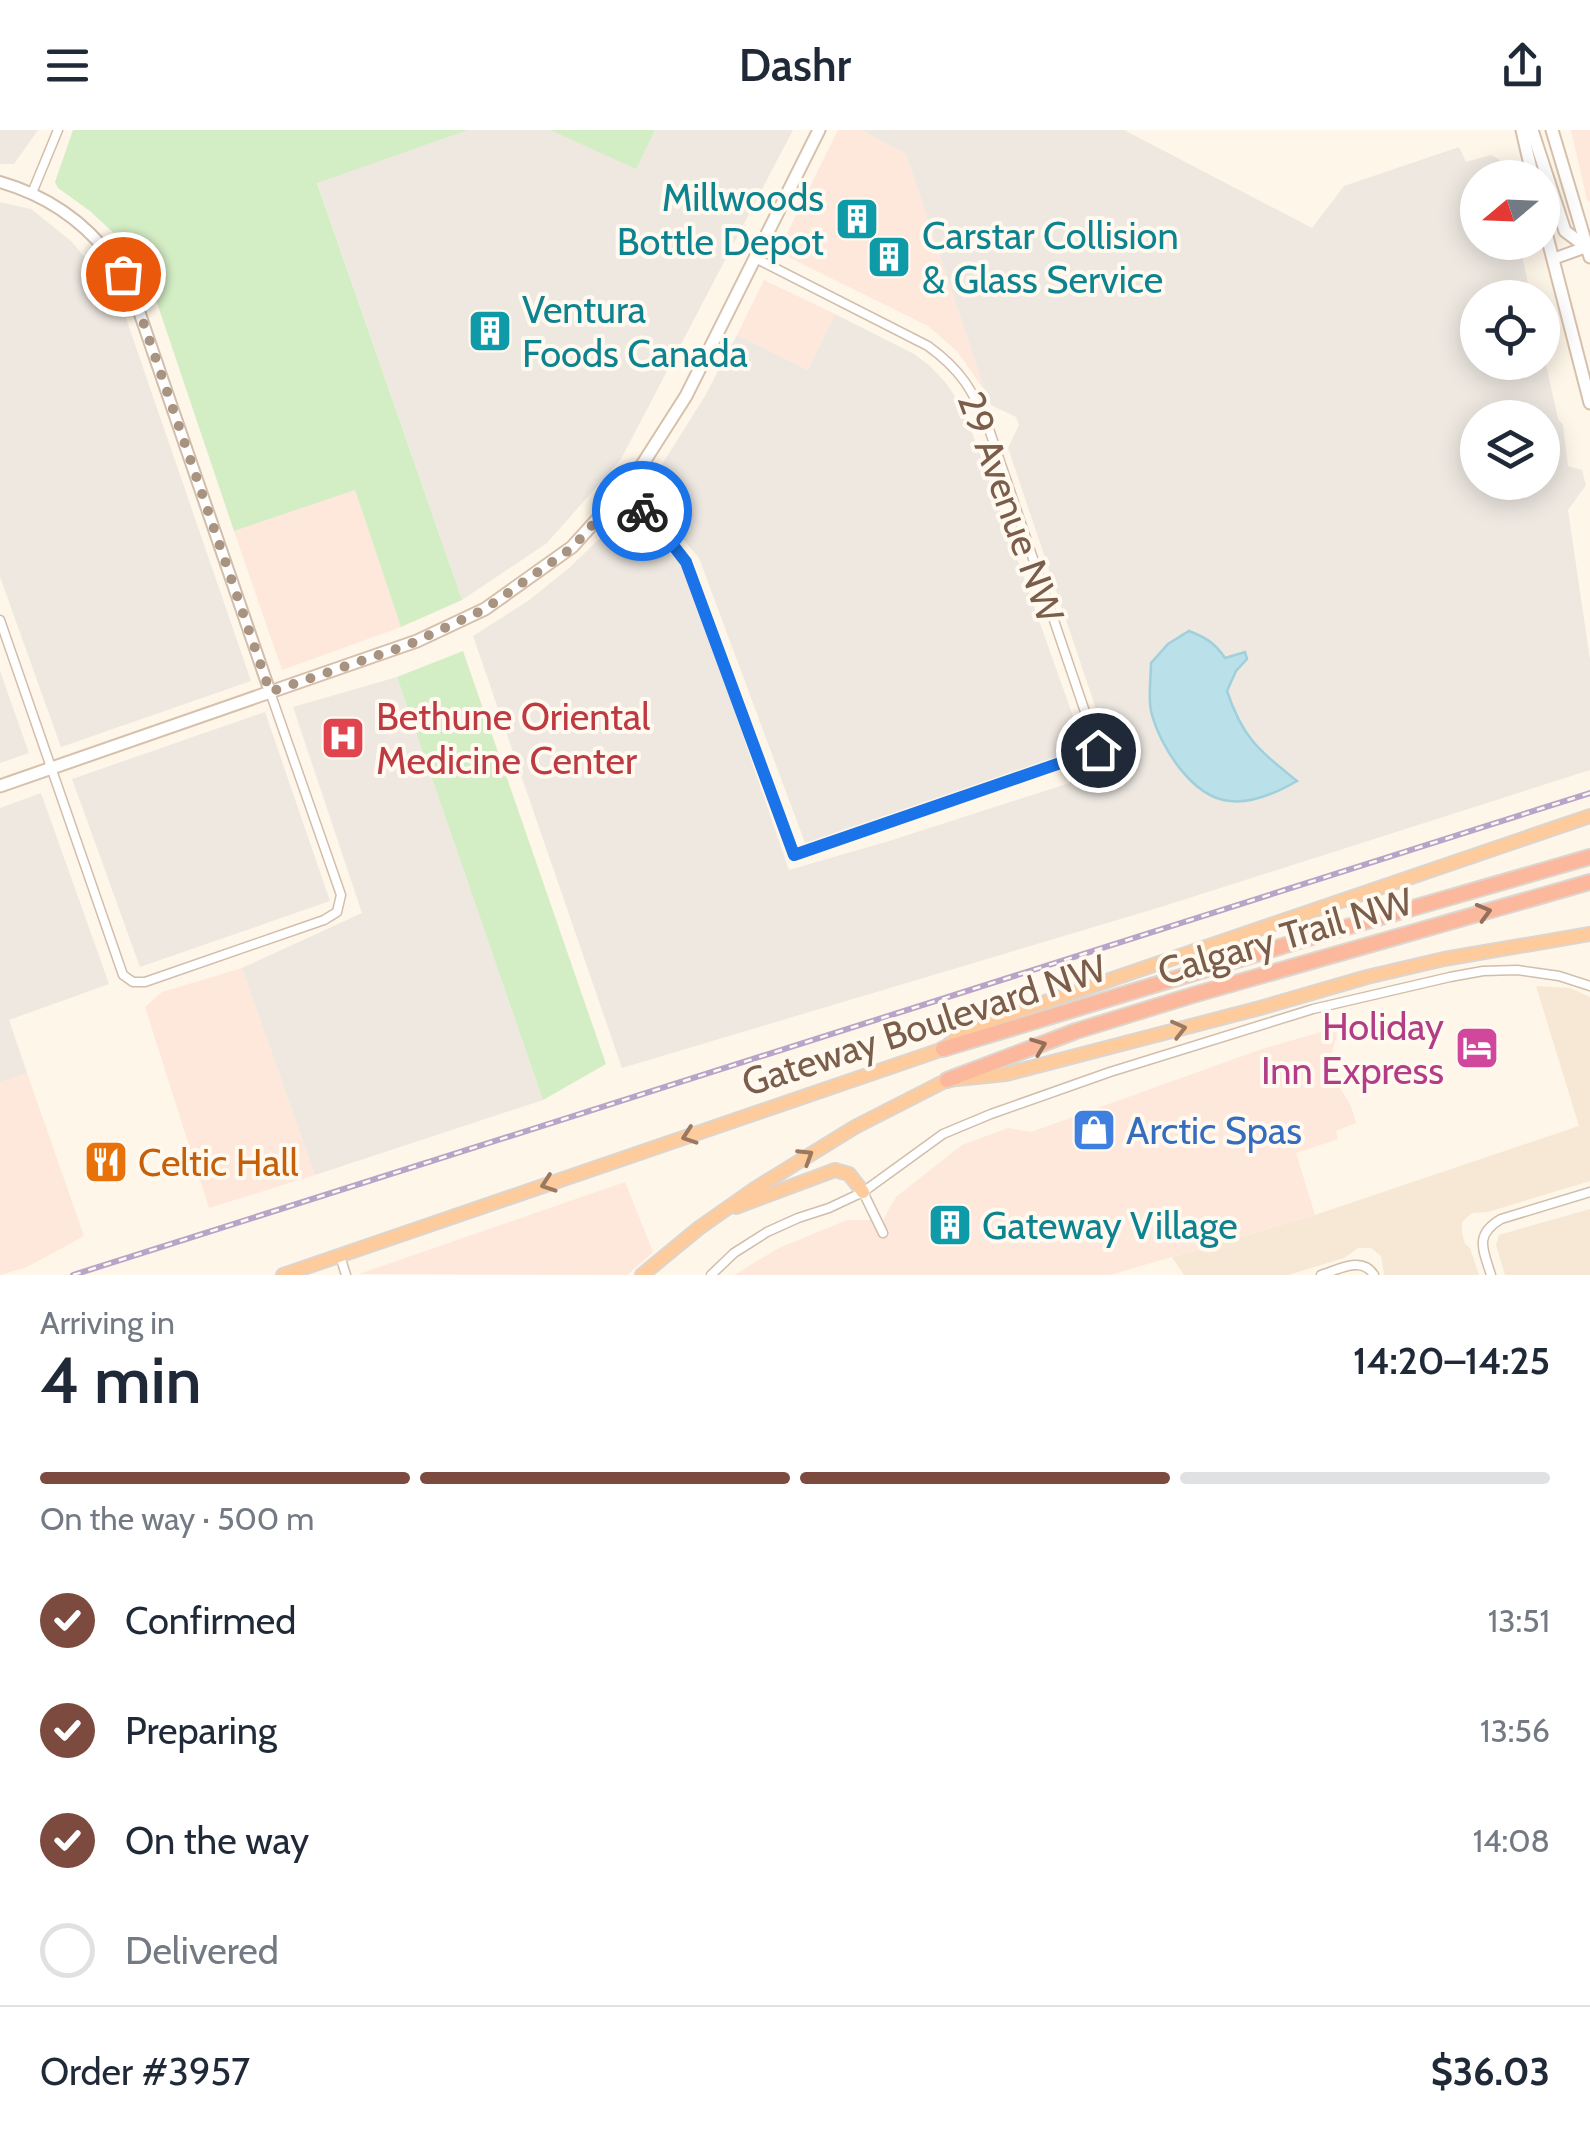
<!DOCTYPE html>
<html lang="en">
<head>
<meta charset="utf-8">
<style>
	:root { --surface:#fff; --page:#f6f6f7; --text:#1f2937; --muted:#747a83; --line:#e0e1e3; --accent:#7c4a3e }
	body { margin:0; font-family:Cabin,sans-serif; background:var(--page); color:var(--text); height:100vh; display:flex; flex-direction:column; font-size:38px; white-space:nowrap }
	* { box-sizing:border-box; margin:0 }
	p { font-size:32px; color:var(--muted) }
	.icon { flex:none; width:55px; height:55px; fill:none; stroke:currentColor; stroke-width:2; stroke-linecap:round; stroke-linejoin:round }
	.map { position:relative; height:1145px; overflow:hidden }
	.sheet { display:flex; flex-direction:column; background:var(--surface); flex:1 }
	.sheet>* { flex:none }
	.needle { width:65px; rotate:251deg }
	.controls { position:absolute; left:1460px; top:30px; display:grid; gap:20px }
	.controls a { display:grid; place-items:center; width:100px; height:100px; border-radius:50%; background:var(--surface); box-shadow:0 5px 25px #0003; font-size:50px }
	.pin { position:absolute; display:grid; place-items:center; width:85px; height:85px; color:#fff; margin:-42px; border:5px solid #fff; border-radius:50%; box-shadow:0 2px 10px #0007 }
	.courier { position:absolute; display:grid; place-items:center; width:100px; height:100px; margin:-50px; border:8px solid #1a73e8; border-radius:50%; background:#fff; color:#222; box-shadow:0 2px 12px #0007 }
	.overview em { font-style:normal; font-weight:600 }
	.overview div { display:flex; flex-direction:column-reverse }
	.overview { display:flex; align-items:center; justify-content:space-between; height:170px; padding:0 40px }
	h1 { font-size:65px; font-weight:600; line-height:75px }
	.bar { display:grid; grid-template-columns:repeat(4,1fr); gap:15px 10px; align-content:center; height:120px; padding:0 40px }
	.bar i { height:12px; border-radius:8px; background:var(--line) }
	.bar .selected { background:var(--accent) }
	.bar p { grid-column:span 4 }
	.line { display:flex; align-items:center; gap:25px; padding:0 40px; border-top:2px solid var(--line) }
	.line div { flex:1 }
	ol { padding:0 40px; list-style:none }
	li { display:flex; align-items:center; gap:30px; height:110px }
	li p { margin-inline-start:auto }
	li .icon { padding:10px; border-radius:50%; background:var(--accent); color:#fff; stroke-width:4 }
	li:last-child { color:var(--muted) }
	li i { width:55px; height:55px; border:5px solid var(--line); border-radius:50% }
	header { display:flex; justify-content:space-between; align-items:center; height:130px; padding:0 40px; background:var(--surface); font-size:45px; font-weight:600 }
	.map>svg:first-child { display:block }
</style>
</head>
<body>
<header><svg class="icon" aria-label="menu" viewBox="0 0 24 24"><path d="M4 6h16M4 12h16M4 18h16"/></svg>Dashr<svg class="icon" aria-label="share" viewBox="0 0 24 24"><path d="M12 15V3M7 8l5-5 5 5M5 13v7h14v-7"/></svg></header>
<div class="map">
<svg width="1590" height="1145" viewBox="0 0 1590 1145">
	<rect width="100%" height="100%" fill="#fef6e8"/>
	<g fill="#f6e8d5">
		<polygon points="1536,856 1570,858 1590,867 1590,1051 1488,1082 1472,1083 1462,1092 1462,1103 1465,1114 1470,1118 1479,1145 1384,1145 1381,1126 1371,1118 1358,1118 1344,1128 1288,1145 1184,1145 1172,1127 1315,1085 1579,996"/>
		<polygon points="1590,1079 1590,1145 1505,1145 1496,1115 1499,1105"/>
	</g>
	<g fill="#fee7db">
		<polygon points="838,0 861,0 906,24 985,261 957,221 928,196 778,122"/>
		<polygon points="1571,0 1590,0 1590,72 1587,70"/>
		<polygon points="764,150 835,184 808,240 737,205"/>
		<polygon points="355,360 401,497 282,540 234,401"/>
		<polygon points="242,838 315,1045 209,1078 145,877 162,862"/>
		<polygon points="1335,898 1337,905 1332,922 1335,943 1340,958 1351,976 1356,993 1336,1001 1338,1009 1296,1023 1315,1085 1110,1145 734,1145 779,1118 847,1090 883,1090 896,1067 962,1015 1008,998 1031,1002 1262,919"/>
		<polygon points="27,943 84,1106 27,1137 0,1145 0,952"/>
		<polygon points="625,1052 653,1122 627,1145 359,1144"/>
	</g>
	<g fill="#eee8e1" fill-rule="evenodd">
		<polygon points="0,0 38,0 14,34 0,34"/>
		<polygon points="468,0 550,0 636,38 655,0 793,0 621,329 547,413 462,470 317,52"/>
		<path d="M861,0H1124L1312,98L1344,56L1459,17L1466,32L1491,25L1500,30L1504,47L1478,48V112L1519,113L1531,167L1478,168V232H1542L1543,221L1558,289L1563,295L1568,336L1582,340L1586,355L1568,380L1590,530V640L1164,776L622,938L473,506L528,471L570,437L625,384L685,437L789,740L889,711L1116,638L1008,318L1019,295L1016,287L991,275L985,261L906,24ZM1478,288H1542V352H1478Z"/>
		<polygon points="0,72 31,79 71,111 119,168 251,551 61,617 0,447"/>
		<polygon points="835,184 914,224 930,236 946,253 964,280 1084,617 805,713 699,428 644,363 705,266 737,205 808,240"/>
		<polygon points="0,541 29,623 0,633"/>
		<polygon points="397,547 543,970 315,1045 242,838 362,783 293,577"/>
		<polygon points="265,582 330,771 140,837 72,649"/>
		<polygon points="41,663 109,854 9,890 27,943 0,952 0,678"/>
	</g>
	<g fill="#d3edc4">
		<polygon points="73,0 468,0 317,53 462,470 401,497 355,360 234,401 151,155 134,122 90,81 58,58 55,52"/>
		<polygon points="550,0 655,0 636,39"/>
		<polygon points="463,521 606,934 543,970 397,547"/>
	</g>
	<path fill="#bae0e9" stroke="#a0d0db" stroke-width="2.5" d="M1189,501C1205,507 1215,513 1225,528L1245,522L1247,529L1236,541L1227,561C1243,609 1259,620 1297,651C1278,662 1253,674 1230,671C1192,668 1159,615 1151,581C1148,566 1151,548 1151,533L1168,514Z"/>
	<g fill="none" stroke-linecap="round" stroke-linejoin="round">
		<defs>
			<g id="minor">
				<polyline points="32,63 58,0"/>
				<path d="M621,363L658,396L686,432L794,725L1098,620L989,299C973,260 961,240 928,216L757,129"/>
				<polyline points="0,490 123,845 133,852 145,852 324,790 337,782 341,765 270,562"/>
				<polyline points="863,1062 883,1103"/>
				<polyline points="340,1126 346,1145"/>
				<polyline points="711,1145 734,1123 767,1102 798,1088 829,1078 863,1062 943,1004 991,984 1110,942 1313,879 1450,847 1483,841 1517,840 1559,846 1590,856"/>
				<path d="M1321,1145C1340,1139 1362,1126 1374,1145"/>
				<path d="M1491,1145C1483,1119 1474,1105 1501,1089L1590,1062"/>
			</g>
			<g id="tertiary">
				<path d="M0,52C59,69 102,105 131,158L270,562"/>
				<polyline points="1553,129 1589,116"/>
			</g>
			<g id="secondary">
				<polyline points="1522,0 1533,48"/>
				<polyline points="1532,0 1565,101 1586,117"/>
				<polyline points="1552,0 1590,127"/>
				<polyline points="1542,87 1590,273"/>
				<polyline points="0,656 417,511 485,479 572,417 621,363 642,335 686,266 819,0"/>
			</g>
			<g id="trunk">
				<polyline points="736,1077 835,1040 849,1044 863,1062"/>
				<polyline points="283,1145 943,919 972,897 1590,686"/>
				<polyline points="642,1145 699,1098 756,1058 855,997 947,950 1006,944 1260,878 1367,847 1444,829 1590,804"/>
			</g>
			<g id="motorway">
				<polyline points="943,919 1319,805 1590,727"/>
				<polyline points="947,950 1076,901 1193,865 1590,752"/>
			</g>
		</defs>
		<use href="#minor" stroke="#d1beac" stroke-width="11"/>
		<use href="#tertiary" stroke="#d1beac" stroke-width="14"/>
		<use href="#secondary" stroke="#d7c0ac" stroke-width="15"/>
		<use href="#trunk" stroke="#dcd5d0" stroke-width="16"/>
		<use href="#motorway" stroke="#dcd5d0" stroke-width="18"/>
		<use href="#minor" stroke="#fff" stroke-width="8"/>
		<use href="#tertiary" stroke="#fff" stroke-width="10"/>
		<use href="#secondary" stroke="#fff" stroke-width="11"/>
		<use href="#trunk" stroke="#fdcb9c" stroke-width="12"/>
		<use href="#motorway" stroke="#fbb89c" stroke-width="14"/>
		<defs>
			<polyline id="rail" points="73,1145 1590,663"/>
		</defs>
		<use href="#rail" stroke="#b9a4c9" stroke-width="6"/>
		<use href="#rail" stroke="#fff9ef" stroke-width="2.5" stroke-dasharray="8" stroke-linecap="butt"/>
	</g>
	<defs><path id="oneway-chevron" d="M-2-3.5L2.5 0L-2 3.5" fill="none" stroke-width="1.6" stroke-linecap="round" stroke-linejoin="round" transform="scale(2.5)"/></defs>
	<g stroke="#946f5a">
		<use href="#oneway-chevron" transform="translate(1484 782) rotate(-16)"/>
		<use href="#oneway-chevron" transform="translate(1039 916) rotate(-21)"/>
	</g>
	<g stroke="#9b785e">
		<use href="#oneway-chevron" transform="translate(1179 899) rotate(-14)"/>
		<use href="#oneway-chevron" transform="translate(689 1006) rotate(161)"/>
		<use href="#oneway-chevron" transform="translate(806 1026) rotate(-32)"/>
		<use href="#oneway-chevron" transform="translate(548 1054) rotate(161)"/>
	</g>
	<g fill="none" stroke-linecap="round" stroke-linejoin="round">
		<polyline stroke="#a89381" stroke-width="10" stroke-dasharray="0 18" points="123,144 137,174 270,562 408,515 485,479 572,418 621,363 642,381"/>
		<polyline stroke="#1a73e8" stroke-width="12" points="642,381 658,396 686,432 794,725 1098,620"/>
	</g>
	<defs>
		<symbol id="building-square" viewBox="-11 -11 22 22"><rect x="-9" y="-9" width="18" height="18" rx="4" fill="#0f9aa8" stroke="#fff9ef"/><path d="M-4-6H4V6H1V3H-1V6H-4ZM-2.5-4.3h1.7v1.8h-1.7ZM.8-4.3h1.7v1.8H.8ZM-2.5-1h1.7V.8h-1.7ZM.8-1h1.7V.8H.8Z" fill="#fff"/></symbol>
		<symbol id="hospital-square" viewBox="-11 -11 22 22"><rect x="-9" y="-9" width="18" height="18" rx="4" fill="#e0444e" stroke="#fff9ef"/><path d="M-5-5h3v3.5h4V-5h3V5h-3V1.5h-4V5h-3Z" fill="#fff"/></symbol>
		<symbol id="hotel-square" viewBox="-11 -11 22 22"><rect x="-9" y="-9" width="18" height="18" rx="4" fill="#d1479c" stroke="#fff9ef"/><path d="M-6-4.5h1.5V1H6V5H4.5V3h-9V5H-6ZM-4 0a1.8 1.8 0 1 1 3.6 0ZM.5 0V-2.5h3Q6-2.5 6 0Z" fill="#fff"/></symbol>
		<symbol id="shop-square" viewBox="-11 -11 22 22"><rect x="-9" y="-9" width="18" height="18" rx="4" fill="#3f7fe0" stroke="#fff9ef"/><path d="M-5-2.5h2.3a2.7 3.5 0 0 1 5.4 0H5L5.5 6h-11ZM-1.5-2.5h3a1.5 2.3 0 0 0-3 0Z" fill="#fff"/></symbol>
		<symbol id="restaurant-square" viewBox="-11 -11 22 22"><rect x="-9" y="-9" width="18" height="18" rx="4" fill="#e8710a" stroke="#fff9ef"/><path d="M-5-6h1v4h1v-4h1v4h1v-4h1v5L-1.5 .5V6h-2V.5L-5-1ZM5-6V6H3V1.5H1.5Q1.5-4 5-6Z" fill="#fff"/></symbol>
	</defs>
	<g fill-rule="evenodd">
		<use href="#building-square" x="832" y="64" width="50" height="50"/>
		<use href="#building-square" x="864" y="102" width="50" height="50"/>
		<use href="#building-square" x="465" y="176" width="50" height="50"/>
		<use href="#hospital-square" x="318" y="583" width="50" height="50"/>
		<use href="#hotel-square" x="1452" y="893" width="50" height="50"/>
		<use href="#shop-square" x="1069" y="975" width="50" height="50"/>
		<use href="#restaurant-square" x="81" y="1007" width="50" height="50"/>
		<use href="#building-square" x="925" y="1070" width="50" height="50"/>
	</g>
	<g text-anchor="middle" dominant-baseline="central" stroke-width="8" stroke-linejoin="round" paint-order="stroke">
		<g font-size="38" fill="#0d838f" stroke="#fff9ef" text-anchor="start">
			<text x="824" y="67" text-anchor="end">Millwoods<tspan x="824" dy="44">Bottle Depot</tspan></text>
			<text x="922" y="105">Carstar Collision<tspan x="922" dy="44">&amp; Glass Service</tspan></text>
			<text x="522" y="179">Ventura<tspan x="522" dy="44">Foods Canada</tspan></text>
			<text x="982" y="1095">Gateway Village</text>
		</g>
		<g font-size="38" fill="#7a5d4a" stroke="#fff9ef">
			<text transform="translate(1011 377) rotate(70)">29 Avenue NW</text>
			<text transform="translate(1285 806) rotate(-16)">Calgary Trail NW</text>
			<text transform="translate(924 895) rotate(-18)">Gateway Boulevard NW</text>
		</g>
		<g font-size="38" fill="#be3a42" stroke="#fff9ef" text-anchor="start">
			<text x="376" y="586">Bethune Oriental<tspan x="376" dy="44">Medicine Center</tspan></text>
		</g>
		<g font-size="38" fill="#b23c85" stroke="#fff9ef" text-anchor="end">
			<text x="1444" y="896">Holiday<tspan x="1444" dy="44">Inn Express</tspan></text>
		</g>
		<g font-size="38" fill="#366cbe" stroke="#fff9ef" text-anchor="start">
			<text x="1126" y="1000">Arctic Spas</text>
		</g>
		<g font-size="38" fill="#c56008" stroke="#fff9ef" text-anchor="start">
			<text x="138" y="1032">Celtic Hall</text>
		</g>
	</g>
</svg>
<div class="controls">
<a><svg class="needle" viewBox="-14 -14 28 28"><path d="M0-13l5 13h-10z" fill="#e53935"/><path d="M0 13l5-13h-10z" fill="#747a83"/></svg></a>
<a><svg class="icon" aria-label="locate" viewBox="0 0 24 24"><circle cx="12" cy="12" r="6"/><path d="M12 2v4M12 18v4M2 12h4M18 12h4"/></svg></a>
<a><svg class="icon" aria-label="layers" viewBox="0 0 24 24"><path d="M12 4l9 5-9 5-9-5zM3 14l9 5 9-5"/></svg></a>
</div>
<div class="pin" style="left:123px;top:144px;background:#ea580c"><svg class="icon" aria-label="bag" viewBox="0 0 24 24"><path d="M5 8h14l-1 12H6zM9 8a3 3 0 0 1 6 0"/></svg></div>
<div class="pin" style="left:1098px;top:620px;background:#1f2937"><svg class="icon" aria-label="home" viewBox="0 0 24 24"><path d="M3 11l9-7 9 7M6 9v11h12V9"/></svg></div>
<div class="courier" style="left:642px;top:381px"><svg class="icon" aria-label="bike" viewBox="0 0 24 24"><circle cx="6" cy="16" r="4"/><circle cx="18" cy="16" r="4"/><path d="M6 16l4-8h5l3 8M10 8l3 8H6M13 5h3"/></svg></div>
</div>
<section class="sheet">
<div class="overview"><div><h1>4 min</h1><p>Arriving in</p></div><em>14:20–14:25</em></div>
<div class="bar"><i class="selected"></i><i class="selected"></i><i class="selected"></i><i></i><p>On the way · 500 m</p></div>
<ol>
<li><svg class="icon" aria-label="check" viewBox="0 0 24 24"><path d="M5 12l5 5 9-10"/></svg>Confirmed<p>13:51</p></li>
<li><svg class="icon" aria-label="check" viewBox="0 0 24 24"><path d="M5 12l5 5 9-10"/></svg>Preparing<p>13:56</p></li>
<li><svg class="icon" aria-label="check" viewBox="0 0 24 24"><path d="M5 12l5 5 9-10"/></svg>On the way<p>14:08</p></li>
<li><i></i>Delivered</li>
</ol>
<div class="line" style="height:130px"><div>Order #3957</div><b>$36.03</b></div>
</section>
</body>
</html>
